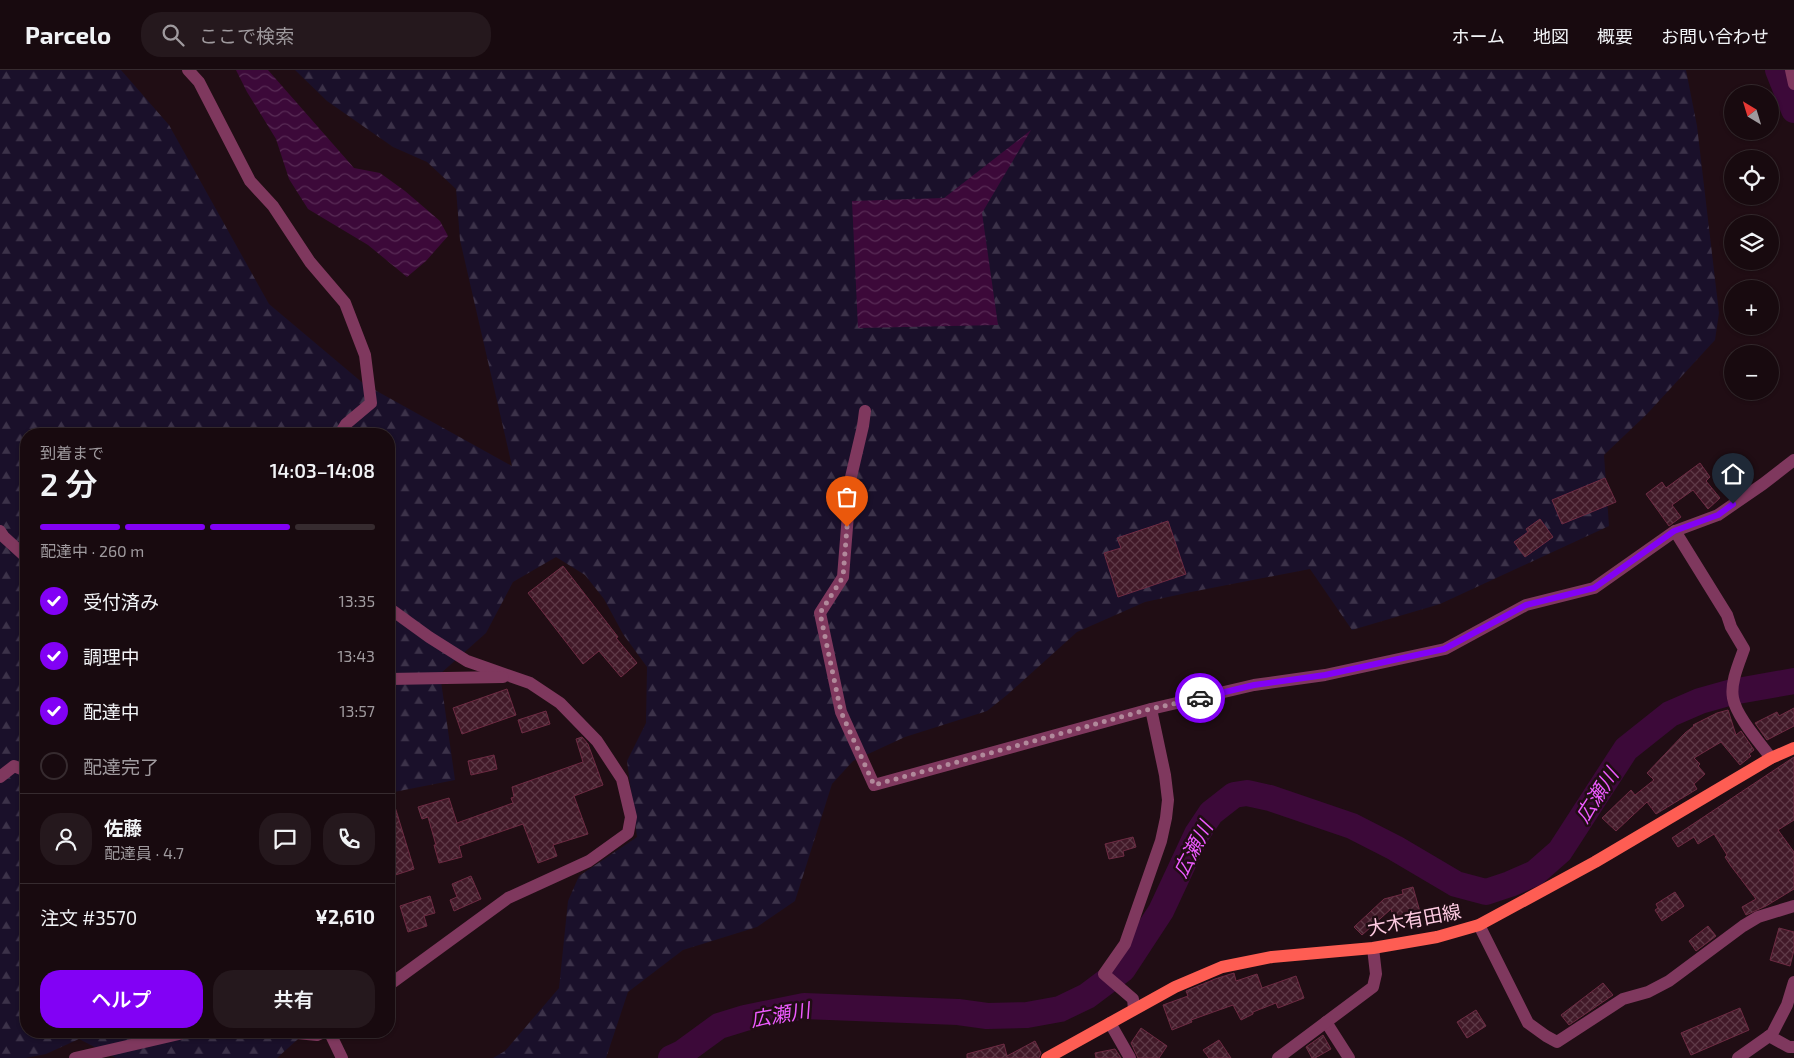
<!DOCTYPE html>
<html lang="ja">
<head>
<meta charset="utf-8">
<style>
	:root { --surface:#180a0f; --page:#25181d; --text:#f1f3f6; --muted:#9f9a9e; --line:#362b2f; --accent:#8201f5 }
	body { margin:0; font-family:"Exo 2","Noto Sans JP",sans-serif; background:var(--page); color:var(--text); height:100vh; display:flex; flex-direction:column; font-size:19px; white-space:nowrap }
	* { box-sizing:border-box; margin:0 }
	p { font-size:16px; color:var(--muted) }
	.icon { flex:none; width:28px; height:28px; fill:none; stroke:currentColor; stroke-width:2; stroke-linecap:round; stroke-linejoin:round }
	.map { position:relative; flex:1; overflow:hidden }
	.side { position:absolute; left:20px; top:358px; width:375px; height:610px; display:flex; flex-direction:column; background:var(--surface); border-radius:20px; box-shadow:0 1px 4px #0004,0 0 0 1px var(--line) }
	.side>* { flex:none }
	.needle { width:32px; rotate:322deg }
	.fabs { position:absolute; left:1724px; top:15px; display:grid; gap:10px }
	.fabs a { display:grid; place-items:center; width:55px; height:55px; border-radius:50%; background:var(--surface); box-shadow:0 1px 4px #0004,0 0 0 1px var(--line); font-size:25px }
	.pin { position:absolute; display:grid; place-items:center; width:42px; height:42px; color:#fff; margin:-51px -21px; border-radius:50% 50% 50% 0; rotate:-45deg; box-shadow:0 0 5px #0007 }
	.pin .icon { rotate:45deg }
	.courier { position:absolute; display:grid; place-items:center; width:50px; height:50px; margin:-25px; border:4px solid #8201f5; border-radius:50%; background:#fff; color:#222; box-shadow:0 1px 6px #0007 }
	.summary em { font-style:normal; font-weight:600 }
	.summary div { display:flex; flex-direction:column-reverse }
	.summary { display:flex; align-items:center; justify-content:space-between; height:85px; padding:0 20px }
	h1 { font-size:32px; font-weight:600; line-height:38px }
	.bar { display:grid; grid-template-columns:repeat(4,1fr); gap:8px 5px; align-content:center; height:60px; padding:0 20px }
	.bar i { height:6px; border-radius:4px; background:var(--line) }
	.bar .selected { background:var(--accent) }
	.bar p { grid-column:span 4 }
	.line { display:flex; align-items:center; gap:12px; padding:0 20px; border-top:1px solid var(--line) }
	.line div { flex:1 }
	.round { display:grid; place-items:center; flex:none; width:52px; height:52px; border-radius:20px; background:var(--page) }
	ol { padding:0 20px; list-style:none }
	li { display:flex; align-items:center; gap:15px; height:55px }
	li p { margin-inline-start:auto }
	li .icon { padding:5px; border-radius:50%; background:var(--accent); color:#fff; stroke-width:4 }
	li:last-child { color:var(--muted) }
	li i { width:28px; height:28px; border:2px solid var(--line); border-radius:50% }
	.cta { display:flex; gap:10px; margin-top:auto; padding:10px 20px }
	.cta a { flex:1; height:58px; border-radius:20px; background:var(--accent); color:#fff; font-size:20px; font-weight:600; line-height:58px; text-align:center }
	.cta a+a { background:var(--page); color:var(--text) }
	header { display:flex; align-items:center; gap:30px; box-sizing:border-box; height:70px; padding:0 25px; background:var(--surface); border-bottom:1px solid var(--line) }
	header strong { font-size:24px }
	nav { display:flex; gap:28px; margin-inline-start:auto; font-size:18px }
	.search { width:350px; height:45px; background:var(--page); display:flex; align-items:center; gap:12px; box-sizing:border-box; padding:0 18px; border-radius:20px; color:var(--muted); font-size:19px }
	.map>svg:first-child { display:block }
</style>
</head>
<body>
<header>
<strong>Parcelo</strong>
<div class="search"><svg class="icon" aria-label="search" viewBox="0 0 24 24"><circle cx="10" cy="10" r="6"/><path d="M15 15l6 6"/></svg>ここで検索</div>
<nav><a>ホーム</a><a>地図</a><a>概要</a><a>お問い合わせ</a></nav>
</header>
<div class="map">
<svg width="1794" height="988" viewBox="0 0 1794 988">
	<defs>
		<pattern id="forest-firs" width="22" height="20" patternUnits="userSpaceOnUse" patternTransform="scale(1.25)"><rect width="22" height="20" fill="#1a102a"/><path d="M5 1l3.5 6h-7zM16 11l3.5 6h-7z" fill="#3c3249"/></pattern>
		<pattern id="water-waves" width="16" height="10" patternUnits="userSpaceOnUse" patternTransform="scale(1.25)"><rect width="16" height="10" fill="#3c0939"/><path d="M0 5q4-4 8 0t8 0" fill="none" stroke="#592c56"/></pattern>
		<pattern id="building-cross-hatch" width="8" height="8" patternUnits="userSpaceOnUse" patternTransform="scale(1.25)"><rect width="8" height="8" fill="#411928"/><path d="M0 0l8 8M0 8l8-8" fill="none" stroke="#5e3947"/></pattern>
	</defs>
	<rect width="100%" height="100%" fill="#200d14"/>
	<polygon fill="url(#forest-firs)" points="0,0 121,0 169,55 269,234 364,314 512,396 460,170 456,119 427,92 393,77 327,31 295,0 1686,0 1697,56 1719,243 1715,270 1647,344 1604,385 1609,456 1440,534 1352,560 1310,499 1191,522 1145,532 1077,562 1007,625 987,641 905,667 853,691 832,714 795,831 757,857 683,880 628,922 606,988 493,988 505,981 559,918 568,831 579,806 637,767 627,691 646,653 647,597 623,564 604,529 585,505 556,487 513,512 486,563 440,604 455,710 389,723 389,364 26,364 26,961 307,961 277,988 116,988 79,969 46,984 26,988 0,988"/>
	<g fill="url(#water-waves)">
		<polygon points="236,0 268,0 354,98 380,103 405,121 440,151 448,166 426,191 407,207 368,175 308,139 289,109 276,69 247,22"/>
		<polygon points="1031,60 982,143 998,255 858,258 852,131 944,128"/>
	</g>
	<g fill="none" stroke-linecap="round" stroke-linejoin="round">
		<g stroke="#3c0939" stroke-width="26">
			<polyline points="1778,0 1794,40"/>
			<polyline points="671,988 682,983 719,956 745,948 804,936 958,942 987,946 1027,945 1060,939 1087,926 1123,899 1161,841 1197,764 1211,743 1234,725 1247,723 1270,728 1352,756 1395,778 1456,814 1486,822 1510,814 1535,803 1560,781 1626,679 1670,644 1700,631 1732,622 1794,611"/>
		</g>
	</g>
	<g fill="url(#building-cross-hatch)" stroke="#6d2b43">
		<polygon points="1700,393 1710,407 1706,411 1720,428 1708,439 1693,420 1672,435 1681,447 1669,456 1646,424 1662,412 1666,418"/>
		<polygon points="1605,408 1616,432 1562,454 1552,430"/>
		<polygon points="1540,449 1553,467 1525,487 1514,472 1528,462 1526,459"/>
		<polygon points="1168,451 1186,504 1118,527 1104,483 1121,478 1117,468"/>
		<polygon points="563,496 618,567 616,568 637,593 621,607 599,581 583,594 528,523"/>
		<polygon points="507,619 516,645 462,664 453,638"/>
		<polygon points="1794,638 1794,656 1767,670 1755,653 1777,642 1779,646"/>
		<polygon points="1728,640 1736,665 1741,661 1754,680 1749,684 1751,686 1740,695 1721,672 1694,688 1700,694 1698,696 1705,704 1694,714 1697,719 1656,744 1647,732 1616,761 1602,748 1631,720 1635,725 1654,710 1647,703 1685,663 1694,656 1693,655 1717,643"/>
		<polygon points="546,641 550,654 522,663 518,650"/>
		<polygon points="582,667 588,674 603,715 574,726 588,764 553,775 557,786 538,793 523,754 459,776 462,787 439,793 434,775 436,775 428,747 422,749 418,737 449,728 457,753 513,733 511,728 514,727 512,717 583,692 576,669"/>
		<polygon points="494,685 497,699 471,705 468,691"/>
		<polygon points="1794,687 1794,750 1778,760 1794,782 1794,819 1766,836 1746,845 1742,837 1756,829 1731,796 1725,787 1727,785 1714,764 1698,774 1694,767 1678,777 1672,768"/>
		<polygon points="392,727 414,799 389,807 389,728"/>
		<polygon points="1133,767 1136,777 1123,781 1124,786 1109,789 1105,774"/>
		<polygon points="471,806 481,829 454,841 450,830 457,827 452,814"/>
		<polygon points="1413,817 1422,849 1396,856 1391,839 1362,865 1354,857 1384,829 1403,824 1402,820"/>
		<polygon points="1675,822 1684,836 1662,851 1655,840 1658,838 1656,834"/>
		<polygon points="430,826 435,843 424,846 427,856 408,862 400,836"/>
		<polygon points="1708,856 1716,866 1696,881 1689,871"/>
		<polygon points="1779,858 1794,862 1794,880 1790,896 1770,890"/>
		<polygon points="1234,903 1236,911 1257,904 1262,918 1296,906 1304,928 1278,938 1276,933 1253,942 1253,944 1241,950 1233,935 1191,950 1192,952 1172,960 1163,935 1188,926 1186,921 1215,909"/>
		<polygon points="1603,913 1613,925 1569,955 1561,945"/>
		<polygon points="1740,938 1749,960 1691,985 1681,963"/>
		<polygon points="1476,940 1486,956 1467,968 1457,952"/>
		<polygon points="1141,958 1167,976 1159,988 1138,988 1131,973"/>
		<polygon points="1323,965 1331,979 1315,988 1312,988 1306,977"/>
		<polygon points="1219,970 1231,988 1209,988 1203,980"/>
		<polygon points="1035,971 1041,983 1039,988 967,988 967,984 1004,974 1007,986"/>
		<polygon points="1115,979 1121,988 1096,988 1095,983"/>
	</g>
	<g fill="none" stroke-linecap="round" stroke-linejoin="round">
		<g stroke="#7f385e" stroke-width="12">
			<polyline points="188,0 199,12 250,111 273,136 310,192 345,233 365,285 371,333 346,354 340,364"/>
			<polyline points="1791,0 1794,14"/>
			<polyline points="865,341 863,356 851,407 843,507 820,543 841,642 874,715 1151,639 1254,615 1325,605 1445,579 1526,535 1594,518 1675,461 1718,445 1763,414 1794,390"/>
			<polyline points="0,461 4,467 26,487"/>
			<path d="M1675,461L1727,545L1731,557L1744,579C1739,593 1730,613 1733,628C1736,646 1760,673 1771,688"/>
			<polyline points="389,538 429,567 467,591 530,613 560,633 597,671 622,709 631,747 628,763 589,791 508,828 389,915"/>
			<polyline points="389,609 503,607"/>
			<polyline points="0,707 14,696 26,701"/>
			<polyline points="1479,855 1528,953 1546,966 1557,972 1623,929 1648,922 1669,911 1743,856 1758,847 1794,836"/>
			<polyline points="1134,939 1133,929 1104,904 1125,874 1161,771 1166,748 1168,730 1165,705 1151,639"/>
			<polyline points="1326,952 1349,988"/>
			<polyline points="1110,953 1130,988"/>
			<polyline points="277,961 317,965 326,961"/>
			<polyline points="329,961 342,988"/>
			<polyline points="1769,966 1789,977 1794,977"/>
			<polyline points="75,988 192,961"/>
			<polyline points="1278,988 1373,917 1376,904 1373,878"/>
			<polyline points="1738,988 1772,964 1787,935 1794,912"/>
		</g>
		<polyline stroke="#fe5d53" stroke-width="12" points="1047,988 1175,917 1222,897 1272,887 1373,878 1437,867 1479,855 1595,792 1771,688 1794,678"/>
	</g>
	<g fill="none" stroke-linecap="round" stroke-linejoin="round">
		<polyline stroke="#b1899b" stroke-width="5" stroke-dasharray="0 9" points="847,457 843,507 820,543 841,642 874,715 1150,639 1200,628"/>
		<polyline stroke="#8201f5" stroke-width="6" points="1200,628 1254,615 1325,605 1444,579 1526,535 1594,518 1674,461 1718,445 1733,434"/>
	</g>
	<g text-anchor="middle" dominant-baseline="central" stroke-width="5" stroke-linejoin="round" paint-order="stroke">
		<g font-size="19" fill="#ffcce3" stroke="#200d14">
			<text transform="translate(1414 849) rotate(-11)">大木有田線</text>
		</g>
		<g font-size="20" font-style="italic" fill="#ed5afe" stroke="#200d14">
			<text transform="translate(1596 725) rotate(-57)">広瀬川</text>
			<text transform="translate(1192 779) rotate(-62)">広瀬川</text>
			<text transform="translate(780 944) rotate(-10)">広瀬川</text>
		</g>
	</g>
</svg>
<div class="fabs">
<a><svg class="needle" viewBox="-14 -14 28 28"><path d="M0-13l5 13h-10z" fill="#e53935"/><path d="M0 13l5-13h-10z" fill="#9f9a9e"/></svg></a>
<a><svg class="icon" aria-label="locate" viewBox="0 0 24 24"><circle cx="12" cy="12" r="6"/><path d="M12 2v4M12 18v4M2 12h4M18 12h4"/></svg></a>
<a><svg class="icon" aria-label="layers" viewBox="0 0 24 24"><path d="M12 4l9 5-9 5-9-5zM3 14l9 5 9-5"/></svg></a>
<a>+</a>
<a>−</a>
</div>
<div class="pin" style="left:847px;top:457px;background:#ea580c"><svg class="icon" aria-label="bag" viewBox="0 0 24 24"><path d="M5 8h14l-1 12H6zM9 8a3 3 0 0 1 6 0"/></svg></div>
<div class="pin" style="left:1733px;top:434px;background:#1f2937"><svg class="icon" aria-label="home" viewBox="0 0 24 24"><path d="M3 11l9-7 9 7M6 9v11h12V9"/></svg></div>
<div class="courier" style="left:1200px;top:628px"><svg class="icon" aria-label="car" viewBox="0 0 24 24"><path d="M5 17H2v-5l4-1 3-4h7l3 4 3 1v5h-3M9 17h6M6 11h13"/><circle cx="7" cy="17" r="2"/><circle cx="17" cy="17" r="2"/></svg></div>
<section class="side">
<div class="summary"><div><h1>2 分</h1><p>到着まで</p></div><em>14:03–14:08</em></div>
<div class="bar"><i class="selected"></i><i class="selected"></i><i class="selected"></i><i></i><p>配達中 · 260 m</p></div>
<ol>
<li><svg class="icon" aria-label="check" viewBox="0 0 24 24"><path d="M5 12l5 5 9-10"/></svg>受付済み<p>13:35</p></li>
<li><svg class="icon" aria-label="check" viewBox="0 0 24 24"><path d="M5 12l5 5 9-10"/></svg>調理中<p>13:43</p></li>
<li><svg class="icon" aria-label="check" viewBox="0 0 24 24"><path d="M5 12l5 5 9-10"/></svg>配達中<p>13:57</p></li>
<li><i></i>配達完了</li>
</ol>
<div class="line" style="height:90px"><a class="round"><svg class="icon" aria-label="person" viewBox="0 0 24 24"><circle cx="12" cy="8" r="4"/><path d="M4 21q1-7 8-7t8 7"/></svg></a><div><b>佐藤</b><p>配達員 · 4.7</p></div><a class="round"><svg class="icon" aria-label="chat" viewBox="0 0 24 24"><path d="M4 5h16v11H9l-5 4z"/></svg></a><a class="round"><svg class="icon" aria-label="phone" viewBox="0 0 24 24"><path d="M5 4h4l2 5-3 2q2 4 5 5l2-3 5 2v4C11 20 4 13 5 4z"/></svg></a></div>
<div class="line" style="height:65px"><div>注文 #3570</div><b>¥2,610</b></div>
<div class="cta"><a>ヘルプ</a><a>共有</a></div>
</section>
</div>
</body>
</html>
